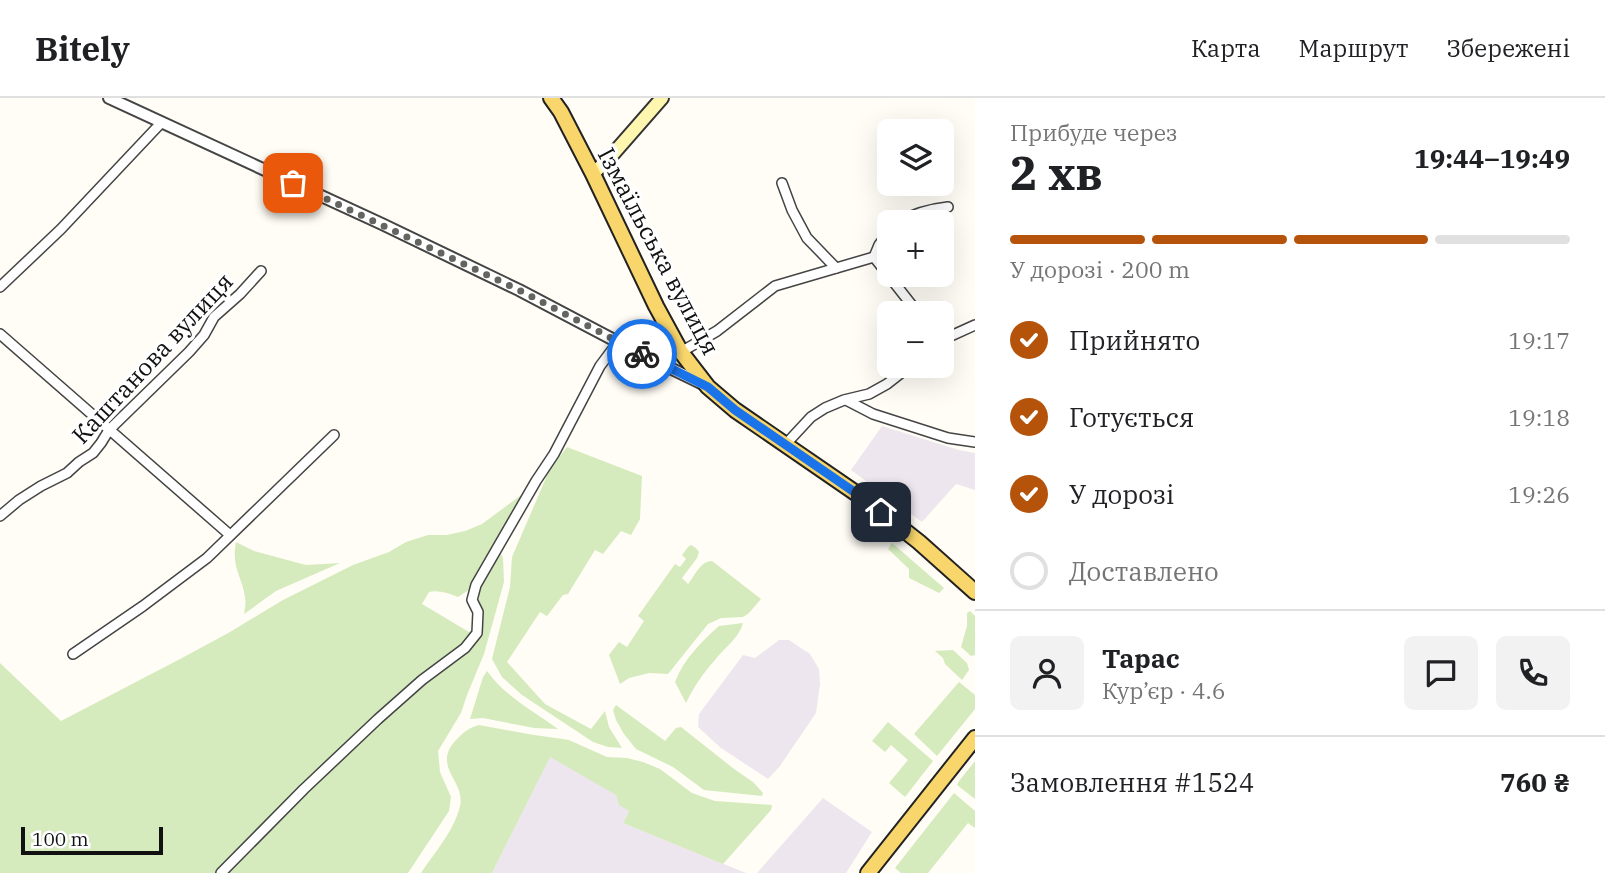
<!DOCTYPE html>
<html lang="uk">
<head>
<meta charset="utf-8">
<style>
	:root { --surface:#fff; --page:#f2f2f2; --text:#202124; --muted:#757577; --line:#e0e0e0; --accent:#b45309 }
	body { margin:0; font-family:"IBM Plex Serif",serif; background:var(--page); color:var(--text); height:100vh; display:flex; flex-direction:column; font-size:26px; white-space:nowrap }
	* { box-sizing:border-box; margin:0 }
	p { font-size:23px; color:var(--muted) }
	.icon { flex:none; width:38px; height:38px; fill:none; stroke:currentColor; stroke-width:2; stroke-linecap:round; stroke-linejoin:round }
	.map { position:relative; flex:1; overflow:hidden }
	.sheet { display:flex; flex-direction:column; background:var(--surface); width:630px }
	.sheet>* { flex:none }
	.fabs { position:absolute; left:877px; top:21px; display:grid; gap:14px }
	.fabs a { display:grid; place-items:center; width:77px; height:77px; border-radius:10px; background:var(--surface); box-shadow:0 7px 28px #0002; font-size:35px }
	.scale { position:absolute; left:21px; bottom:18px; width:142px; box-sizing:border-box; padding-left:7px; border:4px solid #111; border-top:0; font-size:19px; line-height:24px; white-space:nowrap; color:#111; -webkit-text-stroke:5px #fff; paint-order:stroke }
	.pin { position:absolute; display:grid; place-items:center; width:60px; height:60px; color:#fff; margin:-30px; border-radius:14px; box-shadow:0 4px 10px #0006 }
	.courier { position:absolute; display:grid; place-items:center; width:70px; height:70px; margin:-35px; border:5px solid #1a73e8; border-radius:50%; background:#fff; color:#222; box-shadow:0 2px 9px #0007 }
	.head em { font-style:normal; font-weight:800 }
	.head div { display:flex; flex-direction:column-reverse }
	.head { display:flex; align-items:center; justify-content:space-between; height:119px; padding:0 35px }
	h1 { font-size:46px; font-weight:800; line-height:52px }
	.bar { display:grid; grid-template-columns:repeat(4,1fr); gap:10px 7px; align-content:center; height:84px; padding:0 35px }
	.bar i { height:9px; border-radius:5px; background:var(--line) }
	.bar .current { background:var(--accent) }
	.bar p { grid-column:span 4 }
	.line { display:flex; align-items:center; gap:18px; padding:0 35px; border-top:2px solid var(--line) }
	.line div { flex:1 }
	.round { display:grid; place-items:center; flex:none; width:74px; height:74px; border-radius:10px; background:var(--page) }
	ol { padding:0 35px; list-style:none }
	li { display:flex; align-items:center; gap:21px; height:77px }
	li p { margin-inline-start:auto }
	li .icon { padding:7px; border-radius:50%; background:var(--accent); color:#fff; stroke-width:4 }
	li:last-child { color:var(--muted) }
	li i { width:38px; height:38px; border:4px solid var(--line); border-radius:50% }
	header { display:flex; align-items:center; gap:42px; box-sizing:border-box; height:98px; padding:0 35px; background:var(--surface); border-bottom:2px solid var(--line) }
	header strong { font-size:33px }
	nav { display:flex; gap:38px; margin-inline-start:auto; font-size:24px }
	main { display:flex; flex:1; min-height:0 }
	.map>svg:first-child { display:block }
</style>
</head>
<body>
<header>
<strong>Bitely</strong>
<nav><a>Карта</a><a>Маршрут</a><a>Збережені</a></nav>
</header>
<main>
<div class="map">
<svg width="975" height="775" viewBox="0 0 975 775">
	<rect width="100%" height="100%" fill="#fffdf5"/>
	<g fill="#eee6ef">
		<polygon points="882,328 959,352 975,355 975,392 956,386 922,424 851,372"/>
		<polygon points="779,542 789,542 810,556 819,571 820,586 816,615 780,668 768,681 721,650 698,629 699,616 743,557 755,560"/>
		<polygon points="550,658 617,697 629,713 623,725 746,775 492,775"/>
		<polygon points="823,700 872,734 846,775 757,775"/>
	</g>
	<g fill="#d5ebbd">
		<path d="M656,229C665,234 671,246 672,257L668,260C650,261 636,240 656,229Z"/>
		<polygon points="567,349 642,378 640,421 631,437 621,433 603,456 595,452 568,496 563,497 547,518 540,514 507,564 545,606 591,631 605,613 609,629 622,650 608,649 593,644 522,597 502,579 492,561 510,489 512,459 549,373"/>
		<path d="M528,392L472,490L458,499C449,495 438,492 429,494L422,506L469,534L473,531L477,499L480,489L500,454L503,460L504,484L484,556L467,597L461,615L438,653L440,674L451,699L449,713L408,775H0V565L61,623L182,560L230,534L283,502L353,467L389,454L406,444L428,437H447L465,433L482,426Z"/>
		<path d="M236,444L254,453L306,467L340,465L276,493L244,516C245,511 246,505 245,499C242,478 231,469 236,444Z"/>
		<polygon points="892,445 944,490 939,495 909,480 909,471 888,451"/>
		<path d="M691,447L696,450L699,454L697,460L682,480L688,486C695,478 700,463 712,463L761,501L749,515L743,519L721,520L708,526L668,576L649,575L629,580L620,586L609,557L619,544L627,549L644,523L638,518L675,466L680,469L686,461L682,457L688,449Z"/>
		<polygon points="970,513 975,518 975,557 971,558 961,549 967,528 967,515"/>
		<path d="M743,525C739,540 724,550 715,562C703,575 694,589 686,605L675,584C683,562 702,543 719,528Z"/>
		<polygon points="953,552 967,565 969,572 962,582 945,566 943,560 935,553"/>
		<path d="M487,573C506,599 533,613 558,631L534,630L483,620L470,621L483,579Z"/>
		<polygon points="959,584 975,597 975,611 937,658 914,636"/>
		<polygon points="616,607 665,643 676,630 681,629 734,671 753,684 763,695 762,698 704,692 673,669 636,651 624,636 616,622 613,612"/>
		<polygon points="888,624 933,663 905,699 889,685 908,662 891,647 885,654 872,643"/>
		<path d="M479,627L528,636L569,642L607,659L627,660L643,664L660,671L692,695L715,703L772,707L771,712L723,766L623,725L629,713L619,707L616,697L550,659L492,775H421C435,754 454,733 460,708C466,683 431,669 456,642C464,634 468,630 479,627Z"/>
		<polygon points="975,663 975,701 957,687 959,683"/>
		<polygon points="954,695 975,713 975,730 968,725 928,775 901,775 895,770"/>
	</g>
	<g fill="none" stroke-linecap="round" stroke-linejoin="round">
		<defs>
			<g id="minor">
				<polyline points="782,85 792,112 807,140 836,170"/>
				<path d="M899,124C915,115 930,111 948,109"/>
				<polyline points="874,159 879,147 889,134"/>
				<polyline points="0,189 61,131 161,25"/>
				<polyline points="0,236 230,437"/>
				<polyline points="942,242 975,227"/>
				<polyline points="681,254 717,233 775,188 874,159 918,215"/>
				<polyline points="846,302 873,316 948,340 975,344"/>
				<polyline points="785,347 811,319 825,310 844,302 869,296 887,286 910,268"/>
				<polyline points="0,418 19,402 41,388 67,375 79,364 93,355 101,345 109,332 189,254 204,237 214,219 240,196 261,173"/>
				<polyline points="73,556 143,508 207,460 334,337"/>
				<polyline points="221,775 304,691 378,621 422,582 465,550 477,535 478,514 472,502 476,487 536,383 554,356 600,268 618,244"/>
			</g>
			<polyline id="tertiary" points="109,0 382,126 519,192 633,252 705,287"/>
			<polyline id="secondary" points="593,76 613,56 662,0"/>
			<g id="primary">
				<polyline points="551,0 561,14 593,76 656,208 681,254 708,289 735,312 863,400 919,444 975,494"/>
				<polyline points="868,775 975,640"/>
			</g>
		</defs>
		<use href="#minor" stroke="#444" stroke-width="12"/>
		<use href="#tertiary" stroke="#444" stroke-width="14"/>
		<use href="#secondary" stroke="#333" stroke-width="16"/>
		<use href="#primary" stroke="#222" stroke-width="18"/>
		<use href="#minor" stroke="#fff" stroke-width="9"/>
		<use href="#tertiary" stroke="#fff" stroke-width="10"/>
		<use href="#secondary" stroke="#fff6b0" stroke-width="12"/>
		<use href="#primary" stroke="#f9d66b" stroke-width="14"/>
	</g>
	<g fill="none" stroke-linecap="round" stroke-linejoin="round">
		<polyline stroke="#646461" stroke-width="7" stroke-dasharray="0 12.6" points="293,85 519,192 642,256"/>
		<polyline stroke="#1a73e8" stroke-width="9" points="642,256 708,289 735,312 863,400 881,414"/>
	</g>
	<g text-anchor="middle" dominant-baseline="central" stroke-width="7" stroke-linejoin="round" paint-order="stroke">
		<g font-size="24" fill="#111" stroke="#fff">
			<text transform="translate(659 153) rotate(62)">Ізмаїльська вулиця</text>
			<text transform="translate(152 260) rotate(-47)">Каштанова вулиця</text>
		</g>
	</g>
</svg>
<div class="fabs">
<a><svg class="icon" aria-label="layers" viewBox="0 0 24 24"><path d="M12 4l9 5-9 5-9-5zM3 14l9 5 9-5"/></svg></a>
<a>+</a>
<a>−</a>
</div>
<div class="scale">100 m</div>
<div class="pin" style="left:293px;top:85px;background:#ea580c"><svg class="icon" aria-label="bag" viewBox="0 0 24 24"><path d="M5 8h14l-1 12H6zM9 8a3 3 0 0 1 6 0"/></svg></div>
<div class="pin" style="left:881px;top:414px;background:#1f2937"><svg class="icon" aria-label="home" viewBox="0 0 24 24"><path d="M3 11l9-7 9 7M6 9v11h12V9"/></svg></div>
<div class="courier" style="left:642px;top:256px"><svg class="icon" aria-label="bike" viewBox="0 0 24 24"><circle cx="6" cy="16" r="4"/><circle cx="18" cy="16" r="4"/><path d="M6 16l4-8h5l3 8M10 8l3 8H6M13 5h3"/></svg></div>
</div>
<section class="sheet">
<div class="head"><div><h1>2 хв</h1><p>Прибуде через</p></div><em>19:44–19:49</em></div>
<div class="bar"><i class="current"></i><i class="current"></i><i class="current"></i><i></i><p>У дорозі · 200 m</p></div>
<ol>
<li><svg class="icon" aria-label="check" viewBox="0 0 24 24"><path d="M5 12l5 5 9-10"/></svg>Прийнято<p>19:17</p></li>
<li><svg class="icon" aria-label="check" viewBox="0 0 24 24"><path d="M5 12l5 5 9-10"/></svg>Готується<p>19:18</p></li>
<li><svg class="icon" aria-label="check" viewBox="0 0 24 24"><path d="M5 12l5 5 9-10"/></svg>У дорозі<p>19:26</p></li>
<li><i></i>Доставлено</li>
</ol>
<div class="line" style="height:126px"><a class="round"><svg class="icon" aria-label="person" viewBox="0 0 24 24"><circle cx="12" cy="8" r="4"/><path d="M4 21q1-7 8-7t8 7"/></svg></a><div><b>Тарас</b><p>Кур’єр · 4.6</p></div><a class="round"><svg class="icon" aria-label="chat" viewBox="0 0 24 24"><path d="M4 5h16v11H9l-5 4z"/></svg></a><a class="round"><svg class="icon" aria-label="phone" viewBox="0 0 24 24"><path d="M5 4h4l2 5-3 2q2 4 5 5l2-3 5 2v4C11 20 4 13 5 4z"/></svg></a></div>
<div class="line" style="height:91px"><div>Замовлення #1524</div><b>760 ₴</b></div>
</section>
</main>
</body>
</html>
